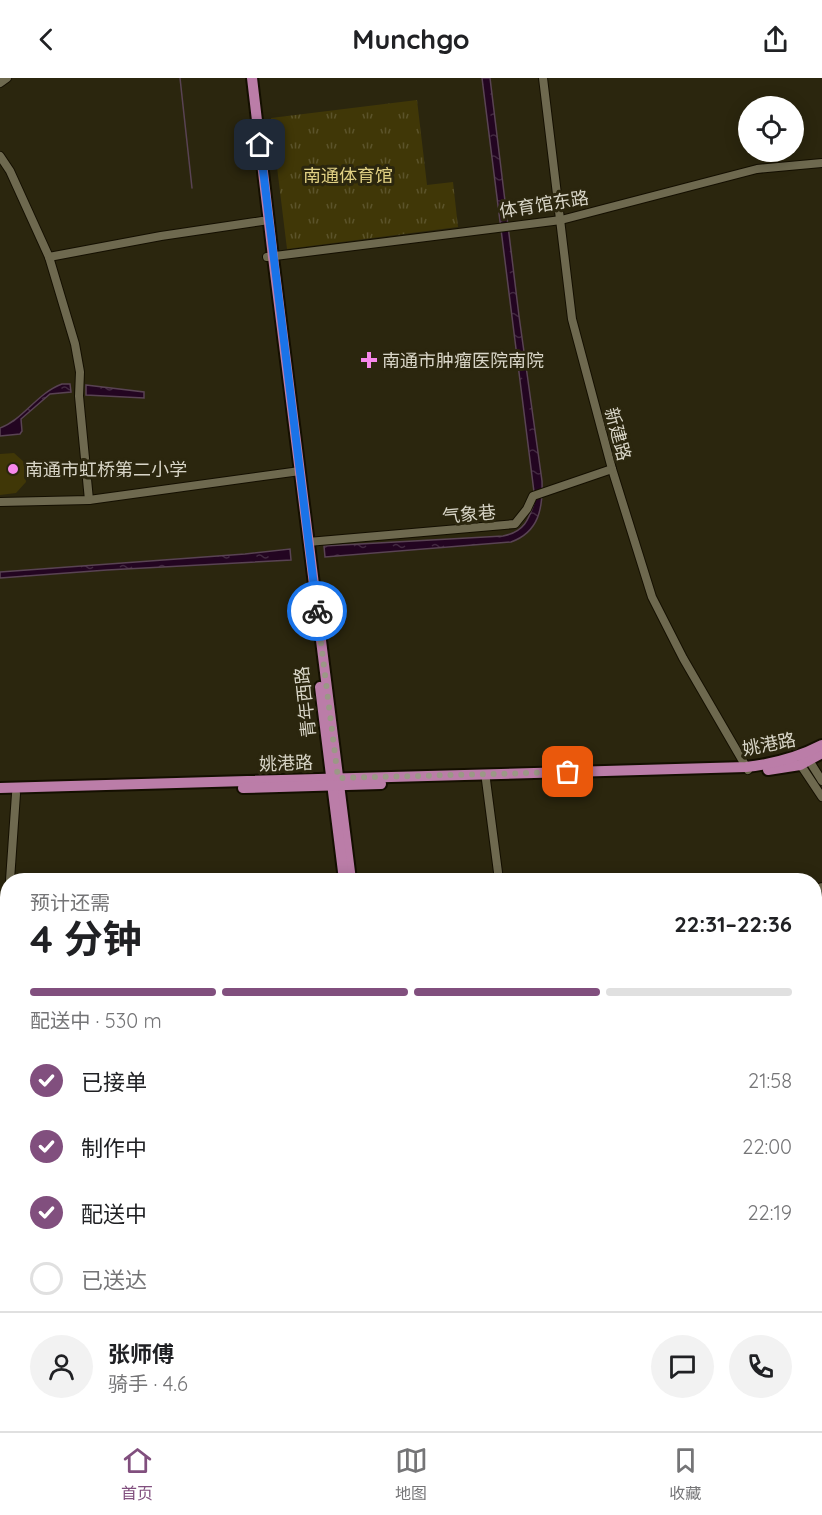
<!DOCTYPE html>
<html lang="zh">
<head>
<meta charset="utf-8">
<style>
	:root { --surface:#fff; --page:#f2f2f2; --text:#202124; --muted:#757577; --line:#e0e0e0; --accent:#814f7e }
	body { margin:0; font-family:Quicksand,"Noto Sans SC",sans-serif; background:var(--page); color:var(--text); height:100vh; display:flex; flex-direction:column; font-size:22px; white-space:nowrap }
	* { box-sizing:border-box; margin:0 }
	p { font-size:20px; color:var(--muted) }
	.icon { flex:none; width:33px; height:33px; fill:none; stroke:currentColor; stroke-width:2; stroke-linecap:round; stroke-linejoin:round }
	.map { position:relative; flex:1; overflow:hidden }
	.side { position:absolute; left:0px; top:795px; width:822px; height:558px; display:flex; flex-direction:column; background:var(--surface); border-radius:24px 24px 0 0; box-shadow:0 3px 15px #0003 }
	.side>* { flex:none }
	.buttons { position:absolute; left:738px; top:18px; display:grid; gap:12px }
	.buttons a { display:grid; place-items:center; width:66px; height:66px; border-radius:50%; background:var(--surface); box-shadow:0 3px 15px #0003; font-size:30px }
	.pin { position:absolute; display:grid; place-items:center; width:51px; height:51px; color:#fff; margin:-26px; border-radius:12px; box-shadow:0 3px 9px #0006 }
	.courier { position:absolute; display:grid; place-items:center; width:60px; height:60px; margin:-30px; border:4px solid #1a73e8; border-radius:50%; background:#fff; color:#222; box-shadow:0 2px 8px #0007 }
	.overview em { font-style:normal; font-weight:700 }
	.overview div { display:flex; flex-direction:column-reverse }
	.overview { display:flex; align-items:center; justify-content:space-between; height:102px; padding:0 30px }
	h1 { font-size:39px; font-weight:700; line-height:45px }
	.bar { display:grid; grid-template-columns:repeat(4,1fr); gap:9px 6px; align-content:center; height:72px; padding:0 30px }
	.bar i { height:8px; border-radius:4px; background:var(--line) }
	.bar .on { background:var(--accent) }
	.bar p { grid-column:span 4 }
	.line { display:flex; align-items:center; gap:15px; padding:0 30px; border-top:2px solid var(--line) }
	.line div { flex:1 }
	.round { display:grid; place-items:center; flex:none; width:63px; height:63px; border-radius:32px; background:var(--page) }
	ol { padding:0 30px; list-style:none }
	li { display:flex; align-items:center; gap:18px; height:66px }
	li p { margin-inline-start:auto }
	li .icon { padding:6px; border-radius:50%; background:var(--accent); color:#fff; stroke-width:4 }
	li:last-child { color:var(--muted) }
	li i { width:33px; height:33px; border:3px solid var(--line); border-radius:50% }
	header { display:flex; justify-content:space-between; align-items:center; height:78px; padding:0 30px; background:var(--surface); font-size:27px; font-weight:700 }
	.menu { display:flex; justify-content:space-around; align-items:center; height:84px; border-top:2px solid var(--line); background:var(--surface); font-size:16px; color:var(--muted) }
	.menu a { display:grid; justify-items:center; gap:3px }
	.menu .on { color:var(--accent) }
	.map>svg:first-child { display:block }
</style>
</head>
<body>
<header><svg class="icon" aria-label="back" viewBox="0 0 24 24"><path d="M15 5l-7 7 7 7"/></svg>Munchgo<svg class="icon" aria-label="share" viewBox="0 0 24 24"><path d="M12 15V3M7 8l5-5 5 5M5 13v7h14v-7"/></svg></header>
<div class="map">
<svg width="822" height="1353" viewBox="0 0 822 1353">
	<defs>
		<pattern id="grass-tufts" width="24" height="20" patternUnits="userSpaceOnUse" patternTransform="scale(1.5)"><rect width="24" height="20" fill="#403707"/><path d="M3 7l-1-3M5 7V3M7 7l1-3M15 17l-1-3M17 17v-4M19 17l1-3" fill="none" stroke="#5b532a"/></pattern>
		<pattern id="water-ripples" width="26" height="14" patternUnits="userSpaceOnUse" patternTransform="scale(1.5)"><rect width="26" height="14" fill="#230521"/><path d="M2 4q2-2 4 0t4 0M15 11q2-2 4 0t4 0" fill="none" stroke="#422940"/></pattern>
	</defs>
	<rect width="100%" height="100%" fill="#2b260e"/>
	<g fill="url(#grass-tufts)">
		<polygon points="417,22 427,107 453,104 458,149 287,171 271,40"/>
		<polygon points="822,1241 822,1287 815,1290 814,1247"/>
		<polygon points="446,1346 483,1346 483,1353 454,1353"/>
		<polygon points="489,1346 542,1346 545,1353 489,1353"/>
	</g>
	<polygon fill="#403707" points="14,375 24,384 26,404 16,415 0,417 0,376"/>
	<g fill="url(#water-ripples)" stroke="#594353" stroke-width="1.5">
		<path d="M482,0H490L519,238L542,403C543,430 539,454 511,464L325,479L324,468L503,458C524,454 529,442 535,422Z"/>
		<path d="M62,306H70L71,314L50,316L21,341L22,353L20,356L0,358V350C23,342 37,315 62,306Z"/>
		<polygon points="86,307 144,314 144,320 86,317"/>
		<polygon points="290,471 291,482 107,492 0,500 0,494 245,476"/>
		<polygon points="822,1287 822,1353 803,1353 797,1346 814,1346 815,1288"/>
		<polygon points="542,1346 765,1346 757,1353 545,1353"/>
	</g>
	<g fill="none" stroke-linecap="round" stroke-linejoin="round">
		<polyline stroke="#594353" stroke-width="1.5" points="180,0 192,110"/>
		<g stroke="#fdd7f7" stroke-width="1.5" stroke-dasharray="8 6" stroke-linecap="butt">
			<polyline points="814,1317 822,1318"/>
			<polyline points="814,1332 822,1332"/>
			<polyline points="606,1353 608,1346"/>
			<polyline points="726,1353 743,1346"/>
		</g>
		<defs>
			<g id="minor">
				<polyline points="543,0 572,241 612,391 652,519 683,580 748,692"/>
				<polyline points="0,5 7,0"/>
				<polyline points="0,78 10,93 49,179 75,266 80,294 79,318 89,422"/>
				<polyline points="49,179 161,158 262,143"/>
				<polyline points="267,179 561,142 757,91 822,85"/>
				<polyline points="0,424 89,422 300,393"/>
				<polyline points="308,464 515,446 527,431 533,418 612,391"/>
				<polyline points="807,679 822,703"/>
				<polyline points="798,683 822,719"/>
				<polyline points="486,702 499,802"/>
				<polyline points="10,802 16,716"/>
				<polyline points="814,812 822,809"/>
				<polyline points="0,903 8,830"/>
				<polyline points="814,923 822,947"/>
				<polyline points="0,1000 8,1002"/>
				<polyline points="814,1100 822,1098"/>
				<polyline points="0,1150 8,1150"/>
				<polyline points="0,1312 8,1312"/>
			</g>
			<g id="major">
				<polyline points="252,0 273,179 351,802"/>
				<polyline points="320,609 344,802"/>
				<polyline points="768,692 800,687 822,675"/>
				<path d="M0,710L746,689C773,686 797,680 822,667"/>
				<polyline points="243,710 381,706"/>
				<polyline points="814,1194 822,1190"/>
				<polyline points="814,1203 822,1199"/>
				<polyline points="415,1346 415,1353"/>
				<polyline points="424,1346 424,1353"/>
				<polyline points="210,1353 228,1346"/>
				<polyline points="231,1353 255,1346"/>
			</g>
		</defs>
		<use href="#minor" stroke="#140f00" stroke-width="10"/>
		<use href="#major" stroke="#140f00" stroke-width="14"/>
		<use href="#minor" stroke="#6e694f" stroke-width="8"/>
		<use href="#major" stroke="#bb7da8" stroke-width="10"/>
	</g>
	<g fill="none" stroke-linecap="round" stroke-linejoin="round">
		<polyline stroke="#9b9886" stroke-width="6" stroke-dasharray="0 10.8" points="317,533 338,700 568,694"/>
		<polyline stroke="#1a73e8" stroke-width="8" points="260,67 317,533"/>
	</g>
	<g fill="#f788eb" stroke="#2b260e" stroke-width="2">
		<path d="M366 273h6v6h6v6h-6v6h-6v-6h-6v-6h6z"/>
		<circle cx="13" cy="391" r="6"/>
	</g>
	<g text-anchor="middle" dominant-baseline="central" stroke-width="6" stroke-linejoin="round" paint-order="stroke">
		<g font-size="18" fill="#e0d083" stroke="#2b260e">
			<text x="348" y="97">南通体育馆</text>
		</g>
		<g font-size="18" fill="#d8d5c7" stroke="#2b260e">
			<text transform="translate(544 126) rotate(-9)">体育馆东路</text>
			<text transform="translate(618 356) rotate(75)">新建路</text>
			<text transform="translate(469 436) rotate(-5)">气象巷</text>
			<text transform="translate(305 624) rotate(-96)">青年西路</text>
			<text transform="translate(769 666) rotate(-11)">姚港路</text>
			<text transform="translate(286 685) rotate(-2)">姚港路</text>
		</g>
		<g font-size="18" fill="#d8d5c7" stroke="#2b260e" text-anchor="start">
			<text x="382" y="282">南通市肿瘤医院南院</text>
			<text x="25" y="391">南通市虹桥第二小学</text>
		</g>
	</g>
</svg>
<div class="buttons">
<a><svg class="icon" aria-label="locate" viewBox="0 0 24 24"><circle cx="12" cy="12" r="6"/><path d="M12 2v4M12 18v4M2 12h4M18 12h4"/></svg></a>
</div>
<div class="pin" style="left:568px;top:694px;background:#ea580c"><svg class="icon" aria-label="bag" viewBox="0 0 24 24"><path d="M5 8h14l-1 12H6zM9 8a3 3 0 0 1 6 0"/></svg></div>
<div class="pin" style="left:260px;top:67px;background:#1f2937"><svg class="icon" aria-label="home" viewBox="0 0 24 24"><path d="M3 11l9-7 9 7M6 9v11h12V9"/></svg></div>
<div class="courier" style="left:317px;top:533px"><svg class="icon" aria-label="bike" viewBox="0 0 24 24"><circle cx="6" cy="16" r="4"/><circle cx="18" cy="16" r="4"/><path d="M6 16l4-8h5l3 8M10 8l3 8H6M13 5h3"/></svg></div>
<section class="side">
<div class="overview"><div><h1>4 分钟</h1><p>预计还需</p></div><em>22:31–22:36</em></div>
<div class="bar"><i class="on"></i><i class="on"></i><i class="on"></i><i></i><p>配送中 · 530 m</p></div>
<ol>
<li><svg class="icon" aria-label="check" viewBox="0 0 24 24"><path d="M5 12l5 5 9-10"/></svg>已接单<p>21:58</p></li>
<li><svg class="icon" aria-label="check" viewBox="0 0 24 24"><path d="M5 12l5 5 9-10"/></svg>制作中<p>22:00</p></li>
<li><svg class="icon" aria-label="check" viewBox="0 0 24 24"><path d="M5 12l5 5 9-10"/></svg>配送中<p>22:19</p></li>
<li><i></i>已送达</li>
</ol>
<div class="line" style="height:108px"><a class="round"><svg class="icon" aria-label="person" viewBox="0 0 24 24"><circle cx="12" cy="8" r="4"/><path d="M4 21q1-7 8-7t8 7"/></svg></a><div><b>张师傅</b><p>骑手 · 4.6</p></div><a class="round"><svg class="icon" aria-label="chat" viewBox="0 0 24 24"><path d="M4 5h16v11H9l-5 4z"/></svg></a><a class="round"><svg class="icon" aria-label="phone" viewBox="0 0 24 24"><path d="M5 4h4l2 5-3 2q2 4 5 5l2-3 5 2v4C11 20 4 13 5 4z"/></svg></a></div>
</section>
</div>
<nav class="menu">
<a class="on"><svg class="icon" aria-label="home" viewBox="0 0 24 24"><path d="M3 11l9-7 9 7M6 9v11h12V9"/></svg>首页</a>
<a><svg class="icon" aria-label="map" viewBox="0 0 24 24"><path d="M3 6l6-2 6 2 6-2v14l-6 2-6-2-6 2zM9 4v14M15 6v14"/></svg>地图</a>
<a><svg class="icon" aria-label="saved" viewBox="0 0 24 24"><path d="M7 4h10v16l-5-4-5 4z"/></svg>收藏</a>
</nav>
</body>
</html>
